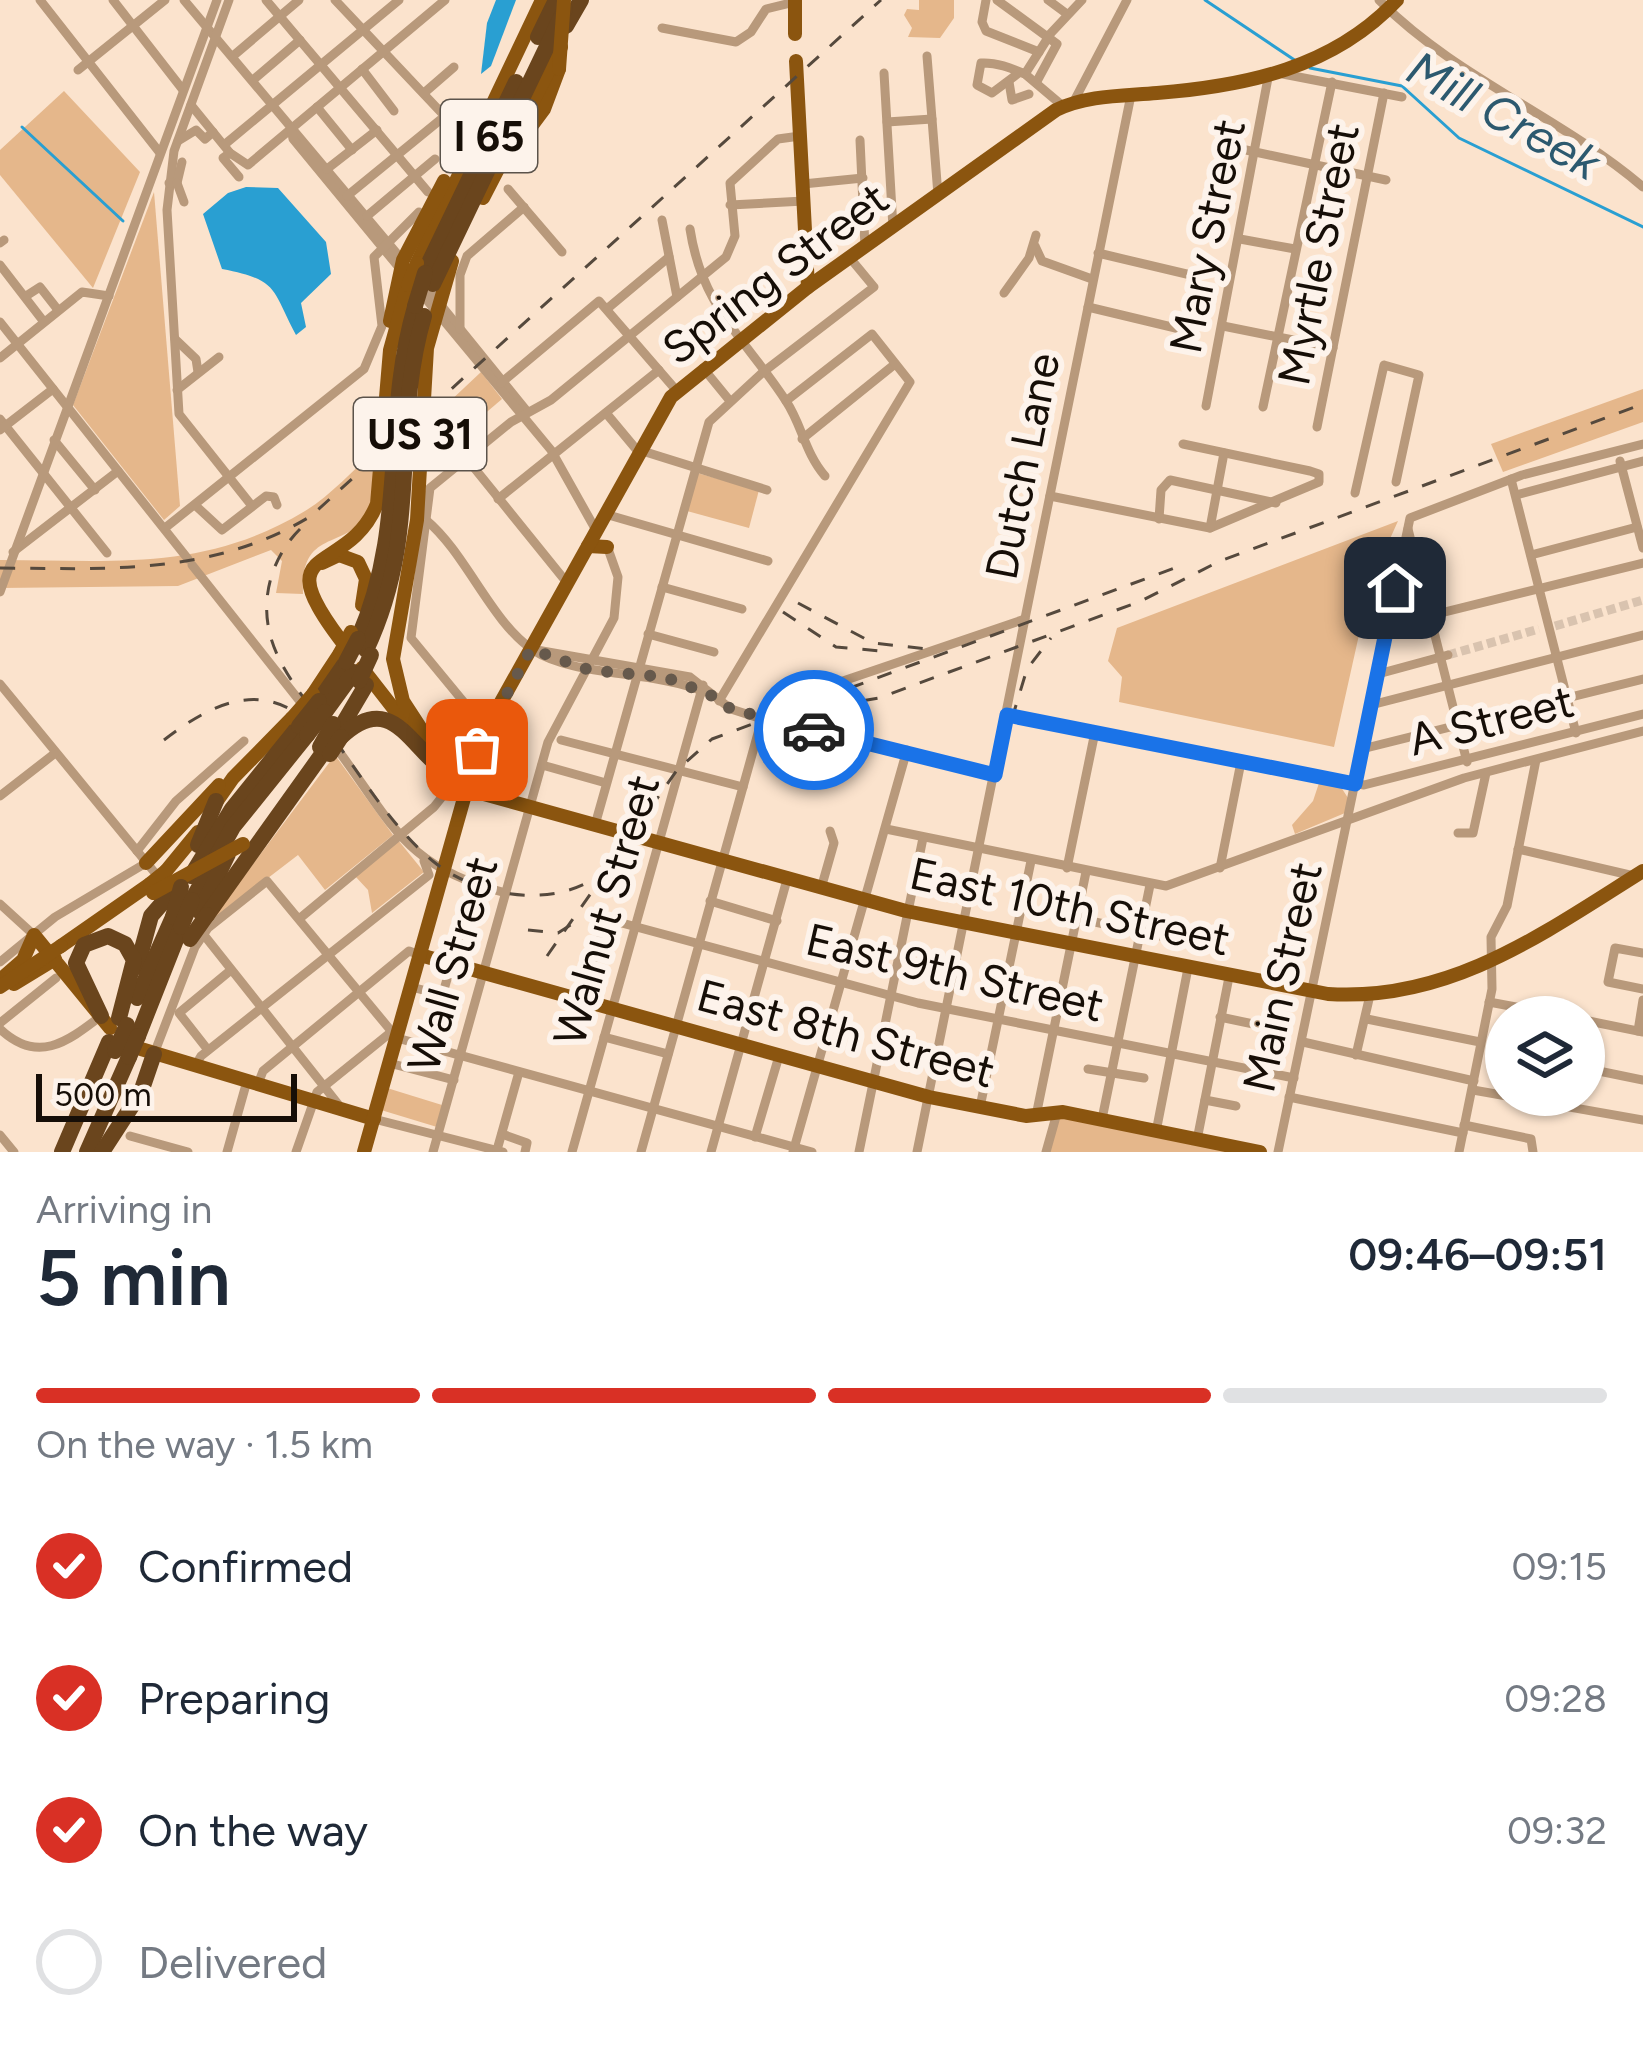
<!DOCTYPE html>
<html lang="en">
<head>
<meta charset="utf-8">
<style>
	:root { --surface:#fff; --page:#f2f2f3; --text:#1f2937; --muted:#747a83; --line:#e0e1e3; --accent:#d93025 }
	body { margin:0; font-family:Figtree,sans-serif; background:var(--page); color:var(--text); height:100vh; display:flex; flex-direction:column; font-size:45px; white-space:nowrap }
	* { box-sizing:border-box; margin:0 }
	p { font-size:39px; color:var(--muted) }
	.icon { flex:none; width:66px; height:66px; fill:none; stroke:currentColor; stroke-width:2; stroke-linecap:round; stroke-linejoin:round }
	.map { position:relative; height:1152px; overflow:hidden }
	.drawer { display:flex; flex-direction:column; background:var(--surface); flex:1 }
	.drawer>* { flex:none }
	.fabs { position:absolute; left:1485px; top:996px; display:grid; gap:24px }
	.fabs a { display:grid; place-items:center; width:120px; height:120px; border-radius:50%; background:var(--surface); box-shadow:0 3px 9px #0004; font-size:60px }
	.scale { position:absolute; left:36px; bottom:30px; width:261px; box-sizing:border-box; padding-left:12px; border:6px solid #160e07; border-top:0; font-size:33px; line-height:42px; white-space:nowrap; color:#160e07; -webkit-text-stroke:9px #fdf3eb; paint-order:stroke }
	.pin { position:absolute; display:grid; place-items:center; width:102px; height:102px; color:#fff; margin:-51px; border-radius:24px; box-shadow:0 6px 18px #0006 }
	.courier { position:absolute; display:grid; place-items:center; width:120px; height:120px; margin:-60px; border:9px solid #1a73e8; border-radius:50%; background:#fff; color:#222; box-shadow:0 3px 15px #0007 }
	.summary em { font-style:normal; font-weight:600 }
	.summary div { display:flex; flex-direction:column-reverse }
	.summary { display:flex; align-items:center; justify-content:space-between; height:204px; padding:0 36px }
	h1 { font-size:78px; font-weight:600; line-height:90px }
	.bar { display:grid; grid-template-columns:repeat(4,1fr); gap:18px 12px; align-content:center; height:144px; padding:0 36px }
	.bar i { height:15px; border-radius:9px; background:var(--line) }
	.bar .current { background:var(--accent) }
	.bar p { grid-column:span 4 }
	ol { padding:0 36px; list-style:none }
	li { display:flex; align-items:center; gap:36px; height:132px }
	li p { margin-inline-start:auto }
	li .icon { padding:12px; border-radius:50%; background:var(--accent); color:#fff; stroke-width:4 }
	li:last-child { color:var(--muted) }
	li i { width:66px; height:66px; border:6px solid var(--line); border-radius:50% }
	.map>svg:first-child { display:block }
</style>
</head>
<body>
<div class="map">
<svg width="1643" height="1152" viewBox="0 0 1643 1152">
	<rect width="100%" height="100%" fill="#fbe3cd"/>
	<g fill="#e5b78b">
		<polygon points="919,0 954,0 954,18 940,38 908,37 912,28 904,15 907,9 919,10"/>
		<polygon points="64,91 140,172 93,288 0,175 0,150"/>
		<polygon points="154,192 180,506 164,520 73,405"/>
		<polygon points="481,372 502,399 427,463 429,421"/>
		<polygon points="1643,389 1643,422 1503,472 1491,444"/>
		<path d="M375,451C374,469 377,494 369,510C348,553 300,525 303,594L276,593L282,561L271,550L178,586L0,588V560C112,560 204,572 305,511C330,496 352,471 375,451Z"/>
		<polygon points="697,473 759,490 749,528 687,511"/>
		<polygon points="1398,521 1371,581 1334,747 1119,702 1122,677 1108,661 1117,628"/>
		<polygon points="335,755 393,835 325,890 298,855 208,924"/>
		<polygon points="1320,780 1339,784 1348,798 1345,813 1295,834 1292,825 1313,801"/>
		<polygon points="398,840 424,872 372,913 368,890 355,876"/>
		<polygon points="387,1088 442,1105 437,1127 381,1110"/>
		<polygon points="1060,1117 1243,1152 1048,1152"/>
	</g>
	<g fill="#299fd2">
		<polygon points="496,0 516,0 491,66 481,74 487,23"/>
		<path d="M246,187L278,188L326,242L331,274L301,303L306,327L296,335C271,288 279,280 222,269L203,214L228,193Z"/>
	</g>
	<g fill="none" stroke-linecap="round" stroke-linejoin="round">
		<g stroke="#299fd2" stroke-width="3">
			<polyline points="1205,0 1296,61"/>
			<polyline points="1310,68 1402,86 1459,138 1643,227"/>
			<polyline points="22,127 123,221"/>
		</g>
		<g stroke="#d9c3af" stroke-width="9" stroke-dasharray="9 4.5" stroke-linecap="butt">
			<polyline points="1555,626 1643,600"/>
			<polyline points="1448,655 1539,629"/>
		</g>
		<g stroke="#b8997b" stroke-width="9">
			<polyline points="40,0 160,153"/>
			<polyline points="113,0 183,90"/>
			<polyline points="184,0 404,262"/>
			<polyline points="229,0 174,151 167,210 179,414 252,506"/>
			<polyline points="266,0 428,192"/>
			<polyline points="335,0 453,125"/>
			<polyline points="986,0 982,22 986,31 1039,52"/>
			<polyline points="997,0 1057,44 1036,83"/>
			<polyline points="1048,0 1067,14"/>
			<path d="M1379,0C1455,77 1561,117 1643,187"/>
			<polyline points="662,28 736,42 751,32 766,9 795,2"/>
			<polyline points="233,56 299,0"/>
			<polyline points="927,56 938,195"/>
			<polyline points="362,69 394,111"/>
			<polyline points="78,70 165,0"/>
			<path d="M1020,72L992,93L977,85L981,63C996,62 1011,68 1025,74L1064,107"/>
			<polyline points="884,73 893,228"/>
			<polyline points="1025,74 1051,33 1082,0"/>
			<polyline points="1283,74 1402,97"/>
			<polyline points="253,80 300,40"/>
			<polyline points="1009,82 1012,100 1029,94"/>
			<polyline points="424,93 454,67"/>
			<polyline points="1073,103 1127,0"/>
			<polyline points="191,105 230,153 248,165 445,0"/>
			<polyline points="317,107 352,150"/>
			<polyline points="887,122 932,119"/>
			<polyline points="291,128 293,139 401,270"/>
			<polyline points="860,140 865,247"/>
			<polyline points="178,141 196,130 205,139 213,132"/>
			<polyline points="224,145 399,0"/>
			<polyline points="1246,150 1386,180"/>
			<polyline points="230,153 223,158 239,177"/>
			<polyline points="327,169 377,130"/>
			<polyline points="169,183 177,183 182,162"/>
			<polyline points="177,183 184,202"/>
			<polyline points="803,184 863,178"/>
			<polyline points="508,189 562,252"/>
			<polyline points="347,196 445,116"/>
			<polyline points="730,205 804,201"/>
			<polyline points="367,216 435,159"/>
			<polyline points="662,220 677,297"/>
			<path d="M690,229C702,308 745,338 786,401C802,425 805,453 825,476"/>
			<polyline points="1240,239 1295,249"/>
			<polyline points="0,243 4,240"/>
			<polyline points="1035,246 1042,261 1092,279"/>
			<polyline points="0,265 44,322"/>
			<polyline points="423,283 526,410"/>
			<polyline points="420,292 551,450 597,532"/>
			<polyline points="1004,293 1029,258 1036,235"/>
			<polyline points="26,296 40,287 58,310"/>
			<polyline points="1088,307 1184,330 1190,325 1195,276 1098,253"/>
			<polyline points="608,308 669,257"/>
			<polyline points="0,322 188,559"/>
			<polyline points="1223,326 1333,348"/>
			<polyline points="460,329 460,275 467,256 524,207"/>
			<polyline points="175,339 196,359 198,372"/>
			<polyline points="0,358 82,292 109,296"/>
			<polyline points="703,368 730,401"/>
			<polyline points="501,383 599,301 676,390"/>
			<polyline points="177,390 219,357"/>
			<polyline points="1206,406 1268,78"/>
			<polyline points="1263,407 1332,82"/>
			<polyline points="606,413 636,449 767,490"/>
			<polyline points="0,419 107,553"/>
			<polyline points="1317,427 1384,93"/>
			<polyline points="0,430 53,389"/>
			<polyline points="802,439 895,364"/>
			<polyline points="54,440 95,490"/>
			<polyline points="467,459 568,584"/>
			<polyline points="1620,461 1643,548"/>
			<polyline points="1511,479 1576,733"/>
			<polyline points="1355,493 1384,365 1419,375 1396,482"/>
			<polyline points="1516,495 1643,461"/>
			<polyline points="1050,496 1210,528 1319,482 1319,474 1310,471 1183,444"/>
			<polyline points="498,499 659,370"/>
			<polyline points="196,506 222,530 266,496 274,497 277,505"/>
			<polyline points="605,514 768,561"/>
			<polyline points="1159,519 1161,490 1170,480 1276,503"/>
			<path d="M426,520C466,553 491,622 533,650C574,677 652,670 705,692"/>
			<polyline points="165,528 364,369 382,326 374,257 419,212"/>
			<polyline points="1210,528 1224,453"/>
			<polyline points="1408,529 1467,762"/>
			<polyline points="13,552 118,471"/>
			<polyline points="1531,555 1637,527"/>
			<polyline points="192,565 306,709"/>
			<polyline points="662,587 742,609"/>
			<polyline points="0,592 217,0"/>
			<polyline points="1388,626 1643,563"/>
			<polyline points="648,634 714,652"/>
			<polyline points="531,649 690,677 731,709 762,719 995,774"/>
			<polyline points="1378,674 1448,655"/>
			<polyline points="0,684 160,879"/>
			<polyline points="719,701 910,382 872,334 786,401"/>
			<polyline points="1371,705 1643,635"/>
			<polyline points="1007,715 1364,785 1643,714"/>
			<polyline points="486,729 411,638 430,488 511,422 551,400 726,257 735,236 730,183 778,139 800,136"/>
			<polyline points="833,732 843,681 1025,619"/>
			<polyline points="561,740 743,787"/>
			<path d="M335,746C394,825 404,867 506,893"/>
			<polyline points="1362,749 1643,679"/>
			<polyline points="542,765 606,783"/>
			<polyline points="0,796 54,754"/>
			<polyline points="595,825 709,422 762,373 874,287 850,258"/>
			<polyline points="886,829 1166,886 1464,778 1643,731"/>
			<polyline points="1458,833 1473,833 1486,773"/>
			<polyline points="1518,849 1634,876"/>
			<polyline points="137,851 176,801 244,741"/>
			<polyline points="1067,868 1095,732"/>
			<polyline points="1220,868 1241,762"/>
			<polyline points="822,885 834,843 830,831"/>
			<polyline points="710,901 777,921"/>
			<polyline points="0,904 34,935"/>
			<polyline points="1076,918 1175,939"/>
			<polyline points="299,919 434,807 453,783"/>
			<polyline points="200,930 338,1104"/>
			<polyline points="1643,953 1615,948 1608,982 1643,989"/>
			<polyline points="0,962 55,917 146,863"/>
			<polyline points="411,987 443,995"/>
			<polyline points="580,999 607,919 918,1003 1294,1078"/>
			<polyline points="1489,1002 1569,1017"/>
			<polyline points="1220,1017 1263,1026"/>
			<polyline points="1367,1019 1480,1042"/>
			<polyline points="1584,1020 1643,1032"/>
			<polyline points="0,1023 56,978"/>
			<path d="M0,1029C37,1064 66,1043 101,1016"/>
			<polyline points="1638,1031 1643,1000"/>
			<polyline points="604,1037 668,1054"/>
			<polyline points="1303,1042 1474,1081"/>
			<polyline points="428,1046 474,884"/>
			<polyline points="208,1050 179,1013 231,970"/>
			<polyline points="154,1054 195,947 208,928 267,881 397,1038 812,1152"/>
			<polyline points="1356,1055 1370,995"/>
			<polyline points="389,1063 454,1080"/>
			<polyline points="195,1066 201,1056 429,875 424,861"/>
			<polyline points="1584,1068 1643,1080"/>
			<polyline points="1088,1069 1144,1078"/>
			<polyline points="258,1084 263,1071 409,951 420,955"/>
			<polyline points="1473,1090 1643,1120"/>
			<polyline points="1289,1097 1463,1133"/>
			<polyline points="1205,1100 1236,1106"/>
			<polyline points="980,1107 1031,861"/>
			<polyline points="1036,1116 1086,872"/>
			<polyline points="374,1119 503,1152"/>
			<polyline points="1102,1119 1150,885"/>
			<polyline points="1464,1125 1531,1139 1533,1152"/>
			<polyline points="1156,1132 1188,968"/>
			<polyline points="502,1134 527,1143 525,1152"/>
			<polyline points="0,1135 14,1152"/>
			<polyline points="130,1136 188,1152"/>
			<polyline points="755,1137 779,1056"/>
			<polyline points="1197,1140 1229,977"/>
			<polyline points="497,1150 519,1072"/>
			<polyline points="227,1152 247,1081"/>
			<polyline points="296,1152 317,1092 390,1033"/>
			<polyline points="433,1152 548,742 614,618 618,577 607,546"/>
			<polyline points="572,1152 703,685"/>
			<polyline points="641,1152 762,719"/>
			<polyline points="711,1152 788,876"/>
			<polyline points="793,1152 907,750"/>
			<polyline points="859,1152 923,838"/>
			<polyline points="917,1152 1131,95"/>
			<polyline points="1046,1152 1057,1113"/>
			<polyline points="1278,1152 1410,518 1522,475 1643,444"/>
			<polyline points="1459,1152 1492,989 1491,937 1507,906 1536,760"/>
		</g>
		<g stroke="#8b550f" stroke-width="14">
			<polyline points="795,0 795,34"/>
			<polyline points="796,61 808,287"/>
			<polyline points="521,140 544,109 559,69"/>
			<polyline points="483,198 561,47"/>
			<polyline points="417,263 542,0"/>
			<polyline points="390,321 403,260 444,181"/>
			<polyline points="588,546 607,547"/>
			<polyline points="322,563 339,555 358,562 366,579 362,605"/>
			<path d="M349,651C259,537 346,580 377,504L390,350L408,285"/>
			<polyline points="362,668 415,736"/>
			<polyline points="313,694 340,653"/>
			<path d="M437,762L453,783L473,791L906,911L1328,994C1450,1002 1544,933 1643,871"/>
			<polyline points="444,764 403,701 393,659 417,520 427,348 452,261"/>
			<polyline points="212,808 233,778 292,718"/>
			<polyline points="146,863 219,785"/>
			<polyline points="166,871 198,832"/>
			<polyline points="61,946 150,884"/>
			<polyline points="420,955 929,1097 1026,1116 1063,1112 1260,1152"/>
			<polyline points="0,980 23,960 34,935 110,1028"/>
			<polyline points="14,984 55,959"/>
			<polyline points="141,1049 374,1119"/>
			<path d="M364,1152L481,738L671,397L808,287L1056,110C1087,95 1123,96 1157,93C1246,86 1333,68 1397,0"/>
		</g>
		<g stroke="#6a451d" stroke-width="16">
			<polyline points="566,26 581,0"/>
			<polyline points="538,37 556,0"/>
			<polyline points="426,269 516,82"/>
			<polyline points="433,284 565,9"/>
			<path d="M358,639C408,525 382,421 415,307"/>
			<path d="M366,650C423,529 390,432 424,316"/>
			<polyline points="319,701 346,662"/>
			<polyline points="325,712 354,672"/>
			<polyline points="340,729 366,685"/>
			<path d="M341,737C390,691 408,743 442,769"/>
			<polyline points="198,845 216,801"/>
			<polyline points="191,876 232,809 299,726"/>
			<polyline points="192,900 233,827 307,735"/>
			<polyline points="200,912 228,854"/>
			<polyline points="207,915 325,750"/>
			<polyline points="137,967 151,916 171,893"/>
			<polyline points="137,998 173,917"/>
			<polyline points="101,1016 76,963 84,945 108,936 125,944 134,960 119,1018"/>
			<polyline points="138,1036 181,927"/>
			<polyline points="62,1152 109,1042"/>
			<polyline points="87,1152 129,1057"/>
			<polyline points="102,1152 141,1092 154,1054"/>
		</g>
		<g stroke="#55493d" stroke-width="3" stroke-dasharray="15 15" stroke-linecap="butt">
			<path d="M300,529C274,555 261,593 269,630C277,669 308,702 330,733C360,775 394,830 434,862C480,899 560,910 606,870"/>
			<path d="M0,568C110,569 214,575 311,516L881,0"/>
			<polyline points="798,603 873,643 937,650"/>
			<polyline points="783,612 836,647 881,651"/>
			<polyline points="774,716 879,698 1141,601 1220,561 1643,404"/>
			<path d="M164,740C211,704 261,678 312,725"/>
			<polyline points="1003,748 1027,669 1051,638"/>
			<polyline points="528,930 558,933 572,924"/>
			<polyline points="547,956 677,770 712,739 1180,566"/>
		</g>
		<g stroke="#8b550f" stroke-width="14">
			<polyline points="559,69 564,0"/>
			<polyline points="408,285 417,263"/>
			<polyline points="340,653 351,632"/>
			<polyline points="292,718 313,694"/>
			<polyline points="150,884 166,871"/>
			<polyline points="153,893 243,844"/>
			<polyline points="0,987 61,946"/>
		</g>
		<g stroke="#6a451d" stroke-width="16">
			<polyline points="415,306 425,273"/>
			<polyline points="346,662 358,639"/>
			<polyline points="359,681 371,655"/>
			<polyline points="299,726 319,701"/>
			<polyline points="307,735 325,712"/>
			<polyline points="320,747 333,724"/>
			<polyline points="330,754 341,737"/>
			<polyline points="173,917 181,887"/>
			<polyline points="181,927 192,900"/>
			<polyline points="190,939 207,915"/>
			<polyline points="115,1051 127,1025"/>
			<polyline points="129,1057 138,1036"/>
		</g>
	</g>
	<g fill="none" stroke-linecap="round" stroke-linejoin="round">
		<polyline stroke="#66594c" stroke-width="12" stroke-dasharray="0 21.6" points="477,750 531,649 589,670 665,677 709,694 731,709 814,730"/>
		<polyline stroke="#1a73e8" stroke-width="15" points="814,730 995,775 1007,715 1355,784 1395,588"/>
	</g>
	<g text-anchor="middle" dominant-baseline="central" stroke-width="12" stroke-linejoin="round" paint-order="stroke">
		<g fill="#fdf3eb" stroke="#5b534b" stroke-width="3">
			<rect x="441" y="100" width="96" height="72" rx="9"/>
			<rect x="354" y="398" width="132" height="72" rx="9"/>
		</g>
		<g font-size="42" font-weight="bold" fill="#160e07">
			<text x="489" y="136">I 65</text>
			<text x="420" y="434">US 31</text>
		</g>
		<g font-size="45" fill="#160e07" stroke="#fdf3eb">
			<text transform="translate(1207 236) rotate(-79)">Mary Street</text>
			<text transform="translate(1318 254) rotate(-79)">Myrtle Street</text>
			<text transform="translate(775 273) rotate(-37)">Spring Street</text>
			<text transform="translate(1022 466) rotate(-79)">Dutch Lane</text>
			<text transform="translate(1491 720) rotate(-14)">A Street</text>
			<text transform="translate(1070 906) rotate(12)">East 10th Street</text>
			<text transform="translate(606 910) rotate(-74)">Walnut Street</text>
			<text transform="translate(452 964) rotate(-74)">Wall Street</text>
			<text transform="translate(955 972) rotate(13)">East 9th Street</text>
			<text transform="translate(1282 977) rotate(-78)">Main Street</text>
			<text transform="translate(846 1033) rotate(15)">East 8th Street</text>
		</g>
		<g font-size="48" font-style="italic" fill="#2c596f" stroke="#fdf3eb">
			<text transform="translate(1504 115) rotate(29)">Mill Creek</text>
		</g>
	</g>
</svg>
<div class="fabs">
<a><svg class="icon" aria-label="layers" viewBox="0 0 24 24"><path d="M12 4l9 5-9 5-9-5zM3 14l9 5 9-5"/></svg></a>
</div>
<div class="scale">500 m</div>
<div class="pin" style="left:477px;top:750px;background:#ea580c"><svg class="icon" aria-label="bag" viewBox="0 0 24 24"><path d="M5 8h14l-1 12H6zM9 8a3 3 0 0 1 6 0"/></svg></div>
<div class="pin" style="left:1395px;top:588px;background:#1f2937"><svg class="icon" aria-label="home" viewBox="0 0 24 24"><path d="M3 11l9-7 9 7M6 9v11h12V9"/></svg></div>
<div class="courier" style="left:814px;top:730px"><svg class="icon" aria-label="car" viewBox="0 0 24 24"><path d="M5 17H2v-5l4-1 3-4h7l3 4 3 1v5h-3M9 17h6M6 11h13"/><circle cx="7" cy="17" r="2"/><circle cx="17" cy="17" r="2"/></svg></div>
</div>
<section class="drawer">
<div class="summary"><div><h1>5 min</h1><p>Arriving in</p></div><em>09:46–09:51</em></div>
<div class="bar"><i class="current"></i><i class="current"></i><i class="current"></i><i></i><p>On the way · 1.5 km</p></div>
<ol>
<li><svg class="icon" aria-label="check" viewBox="0 0 24 24"><path d="M5 12l5 5 9-10"/></svg>Confirmed<p>09:15</p></li>
<li><svg class="icon" aria-label="check" viewBox="0 0 24 24"><path d="M5 12l5 5 9-10"/></svg>Preparing<p>09:28</p></li>
<li><svg class="icon" aria-label="check" viewBox="0 0 24 24"><path d="M5 12l5 5 9-10"/></svg>On the way<p>09:32</p></li>
<li><i></i>Delivered</li>
</ol>
</section>
</body>
</html>
